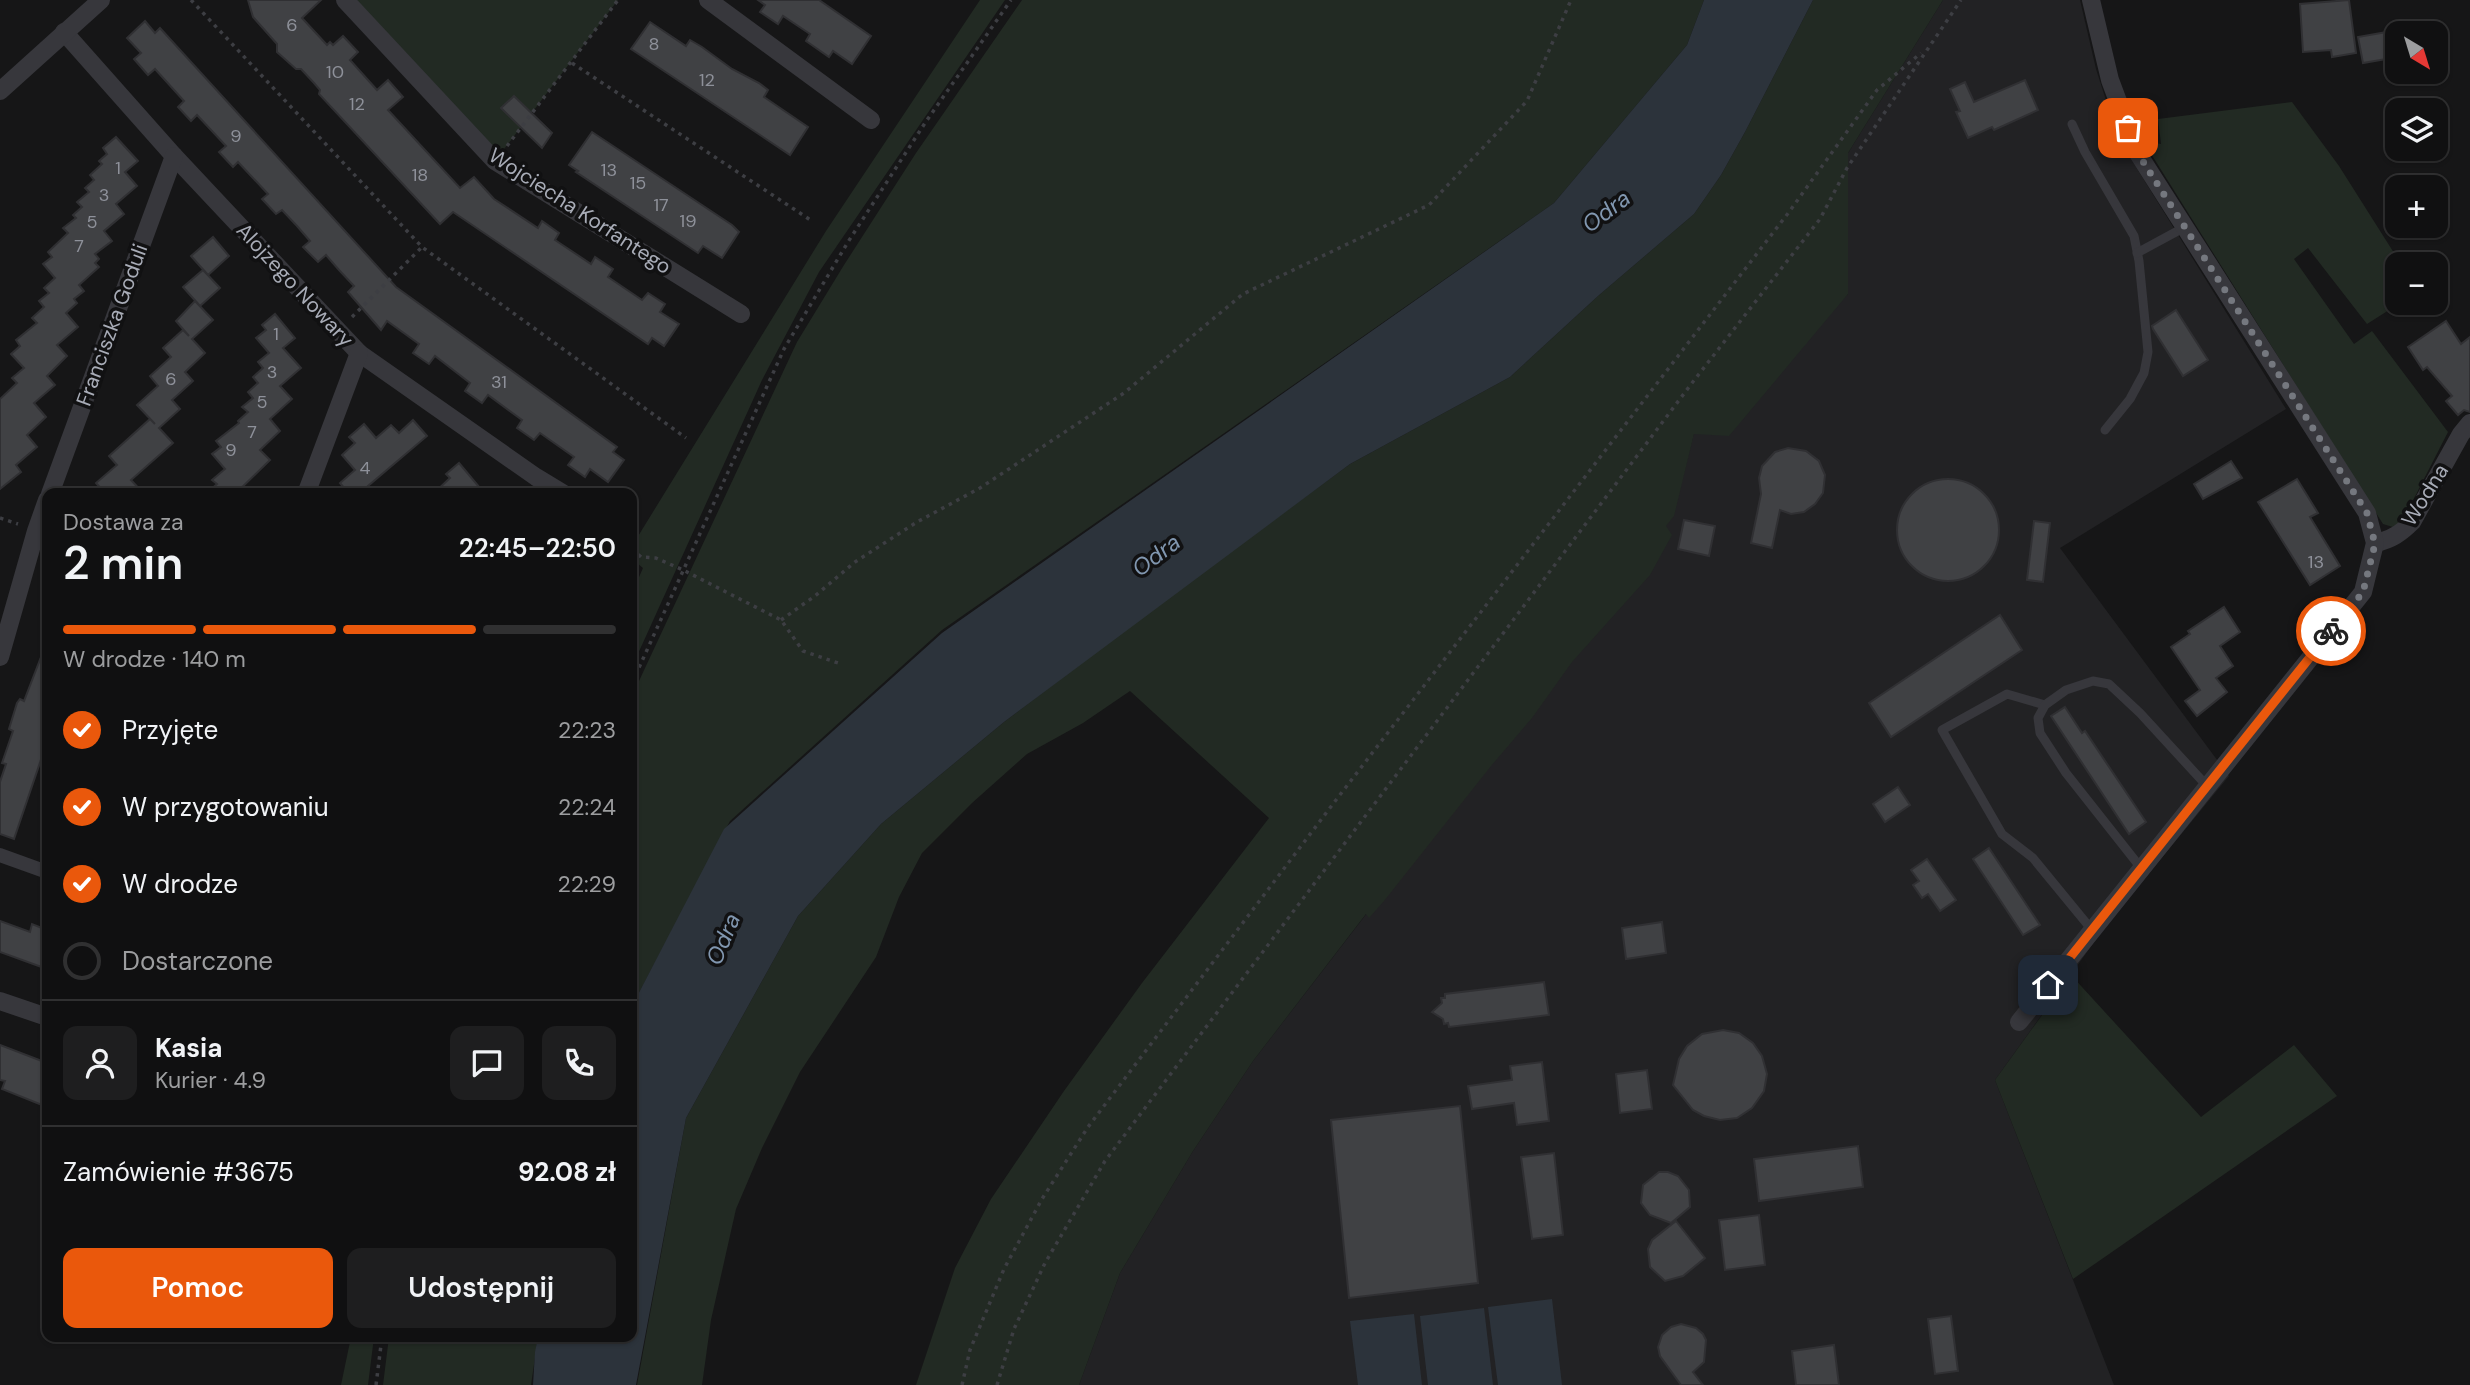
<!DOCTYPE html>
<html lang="pl">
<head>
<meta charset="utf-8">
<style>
	:root { --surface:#101011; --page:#1e1e1f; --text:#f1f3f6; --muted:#9c9d9f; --line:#303031; --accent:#ea580c }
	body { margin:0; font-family:"DM Sans",sans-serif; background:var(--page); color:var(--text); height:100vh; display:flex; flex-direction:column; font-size:26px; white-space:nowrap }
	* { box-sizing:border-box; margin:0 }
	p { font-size:23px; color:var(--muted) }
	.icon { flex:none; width:38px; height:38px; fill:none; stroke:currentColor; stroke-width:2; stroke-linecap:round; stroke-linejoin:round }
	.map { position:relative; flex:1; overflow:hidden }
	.sheet { position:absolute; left:42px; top:488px; width:595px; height:854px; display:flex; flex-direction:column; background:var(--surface); border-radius:14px; box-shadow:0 2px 5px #0004,0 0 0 2px var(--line) }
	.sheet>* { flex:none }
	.needle { width:46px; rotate:142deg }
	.controls { position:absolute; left:2385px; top:21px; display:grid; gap:14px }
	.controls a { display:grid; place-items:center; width:63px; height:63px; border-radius:14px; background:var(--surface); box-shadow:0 2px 5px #0004,0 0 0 2px var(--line); font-size:35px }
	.pin { position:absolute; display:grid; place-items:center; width:60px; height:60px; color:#fff; margin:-30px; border-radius:14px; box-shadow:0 4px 10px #0006 }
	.courier { position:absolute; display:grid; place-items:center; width:70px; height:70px; margin:-35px; border:5px solid #ea580c; border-radius:50%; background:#fff; color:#222; box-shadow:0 2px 9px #0007 }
	.head em { font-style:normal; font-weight:600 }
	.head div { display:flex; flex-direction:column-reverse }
	.head { display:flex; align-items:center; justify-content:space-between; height:119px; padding:0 21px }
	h1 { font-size:46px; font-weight:600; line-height:52px }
	.bar { display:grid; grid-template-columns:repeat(4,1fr); gap:10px 7px; align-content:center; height:84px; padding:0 21px }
	.bar i { height:9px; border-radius:5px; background:var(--line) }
	.bar .selected { background:var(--accent) }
	.bar p { grid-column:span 4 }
	.line { display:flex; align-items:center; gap:18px; padding:0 21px; border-top:2px solid var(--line) }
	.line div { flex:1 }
	.round { display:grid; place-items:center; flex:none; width:74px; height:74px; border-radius:14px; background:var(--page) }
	ol { padding:0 21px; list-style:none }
	li { display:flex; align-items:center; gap:21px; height:77px }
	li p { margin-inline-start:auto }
	li .icon { padding:7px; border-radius:50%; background:var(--accent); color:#fff; stroke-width:4 }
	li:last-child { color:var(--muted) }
	li i { width:38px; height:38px; border:4px solid var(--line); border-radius:50% }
	.action { display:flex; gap:14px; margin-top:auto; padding:14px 21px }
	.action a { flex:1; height:80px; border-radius:14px; background:var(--accent); color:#fff; font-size:28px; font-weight:600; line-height:80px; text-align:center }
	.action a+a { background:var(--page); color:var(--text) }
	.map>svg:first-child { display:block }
</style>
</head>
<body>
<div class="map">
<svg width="2470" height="1385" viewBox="0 0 2470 1385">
	<rect width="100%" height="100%" fill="#161617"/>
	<polygon fill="#222224" points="1943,0 2080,0 2096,69 2118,138 2286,409 2060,548 2229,776 2105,927 1995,1080 2114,1385 1079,1385 1120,1273 1193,1151 1253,1061 1673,516 1694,433 1848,294 1848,153"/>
	<g fill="#222a23">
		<polygon points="358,0 618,0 495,161 352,6"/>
		<polygon points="980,0 1005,0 819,272 762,380 632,667 632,593 643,568 632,559 632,546 826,231"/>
		<polygon points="1022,0 1704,0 1687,45 1554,203 942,630 730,821 632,1006 632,696 797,342 844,265 916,153"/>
		<polygon points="1813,0 1943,0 1848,153 1848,294 1729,436 1694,434 1674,516 1666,526 1672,535 1650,575 1572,662 1532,718 1491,766 1384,901 1369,918 1366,914 1253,1061 1193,1151 1120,1273 1079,1385 916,1385 955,1268 991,1199 1064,1091 1142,983 1269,818 1130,691 1083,723 1027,754 972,803 922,853 899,897 876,957 800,1072 762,1148 736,1209 711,1320 702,1385 637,1385 686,1118 798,916 881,824 1004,722 1145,615 1350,464 1510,377 1598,296 1694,214 1721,175 1745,132"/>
		<polygon points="2292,102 2339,166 2401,264 2398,264 2398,303 2400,303 2367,324 2308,248 2294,259 2354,344 2372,331 2448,432 2406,514 2396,528 2383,524 2143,141 2161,144 2158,119"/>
		<polygon points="2071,975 2201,1117 2294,1045 2337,1096 2073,1279 1995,1080"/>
		<polygon points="351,1337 374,1337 368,1385 341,1385"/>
		<polygon points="389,1337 538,1337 531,1385 383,1385"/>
	</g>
	<g fill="#2c333b">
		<polygon points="1704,0 1813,0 1745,132 1721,175 1694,214 1598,296 1510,377 1350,464 1004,722 881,824 798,916 686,1118 636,1385 533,1385 535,1352 538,1337 632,1337 632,1006 724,829 942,633 1554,203 1687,45"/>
		<polygon points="1552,1299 1562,1385 1498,1385 1488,1307"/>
		<polygon points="1484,1308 1493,1385 1428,1385 1420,1316"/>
		<polygon points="1414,1314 1422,1385 1358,1385 1350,1321"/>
	</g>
	<g fill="#404144" stroke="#303033" stroke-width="2">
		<polygon points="248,0 321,0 302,18 327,45 330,42 333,45 343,36 358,52 350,60 377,90 388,80 403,97 388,110 460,188 474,177 494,199 538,228 542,221 559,233 555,240 591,264 595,257 613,269 608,277 642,300 648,293 665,304 660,312 679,324 664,346 652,338 648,344 453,212 440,224 319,94 320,90 314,83 301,69 296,69 277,52 277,44 253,17"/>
		<polygon points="758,0 819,0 871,36 852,64 833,51 829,57 806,41 810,34 783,16 778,24 760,12 765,5"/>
		<polygon points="2349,0 2356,53 2332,57 2331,50 2303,52 2300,4"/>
		<polygon points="145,21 155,33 160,28 396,287 617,447 613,452 624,460 608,482 590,469 585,477 568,465 574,457 540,433 534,440 517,428 522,420 488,395 482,403 465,391 470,383 435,356 429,364 413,353 419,344 387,321 381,330 348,292 354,286 339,270 326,255 318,262 303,247 310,241 297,226 282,210 276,214 262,199 268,194 238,162 233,167 219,152 226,146 197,115 191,121 178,107 184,101 155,69 148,75 134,59 141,53 127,38"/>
		<polygon points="650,22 686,46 690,40 702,47 732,69 759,83 768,90 764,97 808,127 790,155 631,49"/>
		<polygon points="2398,30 2398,57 2363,63 2358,37"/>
		<polygon points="2025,80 2038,110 1994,130 1992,127 1968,138 1956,112 1960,111 1950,89 1965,82 1974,102"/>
		<polygon points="514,96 552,133 542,148 501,108"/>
		<polygon points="592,132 732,225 739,232 722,258 703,246 698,253 576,172 578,171 569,165"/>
		<polygon points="116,137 138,161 125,172 137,186 116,204 124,214 104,231 112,241 95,254 99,259 95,263 99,267 79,285 84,291 74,299 77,303 66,313 78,327 57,345 67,356 47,376 55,385 34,403 46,417 27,435 37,447 16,465 21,472 0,489 0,399 17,383 12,378 24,368 11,354 20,346 16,340 37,323 32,318 44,307 39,301 49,293 44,288 55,278 43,264 52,257 48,252 68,233 63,228 76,218 73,215 82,207 77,202 89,192 85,188 94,180 90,175 102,164 99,161 107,154 103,148"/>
		<polygon points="213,237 229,256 208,275 191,256"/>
		<polygon points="203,270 220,288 200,306 183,287"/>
		<polygon points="195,301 213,320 192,339 205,353 185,372 193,381 172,400 180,409 159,428 173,443 131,480 144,494 106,494 96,483 117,465 109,456 150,419 155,424 137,405 158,386 150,376 171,357 163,348 183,330 189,336 176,321"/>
		<polygon points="2176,310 2208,360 2183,376 2153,329 2152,326"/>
		<polygon points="275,314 295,338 283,348 301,368 280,386 292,399 270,419 280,431 260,450 270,460 235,494 206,494 217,484 212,480 225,469 212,454 221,447 216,441 239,423 238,421 248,412 242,407 253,398 248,392 258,383 253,377 263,368 258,362 269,353 256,338 266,330 262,325"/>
		<polygon points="2446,321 2461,344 2470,337 2470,412 2464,410 2458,415 2446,401 2452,396 2427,367 2423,370 2408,347"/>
		<polygon points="413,420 427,436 368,486 374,494 349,494 340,483 355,470 342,455 355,443 349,437 364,424 376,438 391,425 399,433"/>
		<polygon points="1788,448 1806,451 1819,461 1825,475 1823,493 1815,504 1804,512 1791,514 1780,510 1772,548 1751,543 1761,494 1759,478 1762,466 1775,452"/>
		<polygon points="2231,461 2242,478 2203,499 2194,484"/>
		<polygon points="459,463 485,494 433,494 450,478 446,474"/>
		<polygon points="2297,479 2318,513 2310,517 2340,566 2310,585 2258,502"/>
		<circle cx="1948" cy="530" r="51"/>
		<polygon points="1684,520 1715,526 1709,556 1678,549"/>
		<polygon points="2034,521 2050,523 2043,582 2027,580"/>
		<polygon points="2224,607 2240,632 2220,646 2233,666 2216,678 2227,692 2197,716 2185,701 2200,690 2171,647 2190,634 2188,631"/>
		<polygon points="2000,615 2022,650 1891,737 1869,703"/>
		<polygon points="46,644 47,715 42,730 47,732 47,742 14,839 0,834 0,782 6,764 2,763 13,731 9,729 17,703 20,699 24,701"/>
		<polygon points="2065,707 2082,733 2085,731 2146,822 2129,834 2051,716"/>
		<polygon points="1898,787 1910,805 1885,822 1873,804"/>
		<polygon points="1989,848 2040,925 2023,935 1973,859"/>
		<polygon points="1927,859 1956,900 1940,911 1928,894 1922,898 1913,885 1919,881 1911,870"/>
		<polygon points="0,921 30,932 32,924 47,930 47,969 0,952"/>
		<polygon points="1662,922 1666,953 1626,959 1622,928"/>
		<polygon points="1544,982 1549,1015 1449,1027 1448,1023 1444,1024 1443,1019 1432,1012 1442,1003 1441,998 1445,998 1445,994"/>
		<polygon points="1723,1030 1739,1033 1753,1043 1762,1056 1767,1074 1764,1091 1752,1108 1737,1118 1720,1120 1704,1116 1693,1110 1673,1085 1679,1059 1687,1046 1702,1034"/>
		<polygon points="0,1045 47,1063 47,1107 2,1089 5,1081 0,1080"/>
		<polygon points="1542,1062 1549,1121 1517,1125 1514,1103 1472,1109 1468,1086 1512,1080 1510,1066"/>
		<polygon points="1647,1070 1652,1109 1620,1113 1616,1074"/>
		<polygon points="1460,1106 1478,1283 1349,1298 1331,1120"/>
		<polygon points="1858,1146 1863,1187 1759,1201 1754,1159"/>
		<polygon points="1554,1153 1563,1235 1532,1239 1521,1157"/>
		<polygon points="1659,1172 1668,1172 1678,1176 1689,1190 1690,1207 1671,1223 1650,1215 1641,1203 1643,1185"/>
		<polygon points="1759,1215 1765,1265 1725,1270 1719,1220"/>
		<polygon points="1676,1221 1705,1258 1683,1276 1665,1281 1650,1267 1648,1249 1652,1240"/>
		<polygon points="1951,1316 1958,1371 1935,1374 1928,1319"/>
		<polygon points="1681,1324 1696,1328 1703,1334 1706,1340 1704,1362 1693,1372 1703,1385 1681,1385 1660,1356 1658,1347 1662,1335 1671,1327"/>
		<polygon points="1834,1345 1839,1385 1796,1385 1792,1351"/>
	</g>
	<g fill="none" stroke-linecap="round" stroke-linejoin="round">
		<g stroke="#3d3e43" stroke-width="3.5" stroke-dasharray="3.5 5" stroke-linecap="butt">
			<polyline points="191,0 422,247 686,438"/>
			<polyline points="572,63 812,221"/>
			<polyline points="507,146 618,0"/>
			<polyline points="352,317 421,248"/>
			<polyline points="0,518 18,524"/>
			<polyline points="632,549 641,557 656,558 683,570 781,620 803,651 838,663"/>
			<polyline points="781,620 815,596 855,562 917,522 980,488 1124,393 1243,294 1429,205 1527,101 1571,0"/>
			<polyline points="632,683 784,349 848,242 925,123 1011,0"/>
			<polyline points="376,1385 382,1337"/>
			<polyline points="962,1385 970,1350 1004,1269 1042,1199 1088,1127 1336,800 1789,212 1877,90 1921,53"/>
			<polyline points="997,1385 1014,1329 1045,1263 1105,1161 1692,383 1820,219 1847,168 1961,0"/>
		</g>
		<g stroke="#37373c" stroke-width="9">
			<polyline points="2072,124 2085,152 2134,236 2139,261 2148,352 2144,373 2130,399 2105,430"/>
			<polyline points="2137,253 2185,227"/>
			<polyline points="2045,705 2007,694 1942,730 2002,834 2033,858 2092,930"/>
			<polyline points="2141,868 2066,773 2040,733 2038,718 2045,705 2066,690 2093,681 2109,684 2140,713 2207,786"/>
		</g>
		<polyline stroke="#37373c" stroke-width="14" points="0,855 47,872"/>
		<g stroke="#37373c" stroke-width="18">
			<polyline points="345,0 495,161 741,314"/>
			<polyline points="708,0 871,120"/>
			<polyline points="64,32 174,156 359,353 536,477 564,494"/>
			<polyline points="0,91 101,0"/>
			<polyline points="50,494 174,156"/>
			<polyline points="306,494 359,353"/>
			<path d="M2375,543C2391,540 2401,533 2412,522L2461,434L2470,423"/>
			<polyline points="0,657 36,531 47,500"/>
			<polyline points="0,1001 47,1017"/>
			<polyline points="2019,1022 2363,592 2375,543 2367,513 2137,152 2110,80 2091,0"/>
		</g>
	</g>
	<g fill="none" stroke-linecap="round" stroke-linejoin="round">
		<polyline stroke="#75787f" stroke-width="7" stroke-dasharray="0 12.6" points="2128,128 2137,152 2367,513 2375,544 2363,592 2331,631"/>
		<polyline stroke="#ea580c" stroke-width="9" points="2048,985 2331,631"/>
	</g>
	<g text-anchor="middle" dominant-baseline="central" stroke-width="7" stroke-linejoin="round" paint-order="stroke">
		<g font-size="18" fill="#8e919a">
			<text x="292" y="25">6</text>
			<text x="654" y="44">8</text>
			<text x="335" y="72">10</text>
			<text x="707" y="80">12</text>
			<text x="357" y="104">12</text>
			<text x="236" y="136">9</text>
			<text x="118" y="168">1</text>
			<text x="609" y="170">13</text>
			<text x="420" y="175">18</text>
			<text x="638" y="183">15</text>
			<text x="104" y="195">3</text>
			<text x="661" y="205">17</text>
			<text x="688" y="221">19</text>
			<text x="92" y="222">5</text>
			<text x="79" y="246">7</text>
			<text x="276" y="334">1</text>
			<text x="272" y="372">3</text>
			<text x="171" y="379">6</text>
			<text x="499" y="382">31</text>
			<text x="262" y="402">5</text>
			<text x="252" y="432">7</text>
			<text x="231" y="450">9</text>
			<text x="365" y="468">4</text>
			<text x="2316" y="562">13</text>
		</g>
		<g font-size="21" fill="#a8acb7" stroke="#111112">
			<text transform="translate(580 211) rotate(33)">Wojciecha Korfantego</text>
			<text transform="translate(295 285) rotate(47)">Alojzego Nowary</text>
			<text transform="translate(112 325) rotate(-70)">Franciszka Goduli</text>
			<text transform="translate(2425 495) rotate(-58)">Wodna</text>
		</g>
		<g font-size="23" font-style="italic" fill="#8197b0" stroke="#111112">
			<text transform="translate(1606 211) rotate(-37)">Odra</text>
			<text transform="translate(1156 555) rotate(-37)">Odra</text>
			<text transform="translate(723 939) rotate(-67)">Odra</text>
		</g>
	</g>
</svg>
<div class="controls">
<a><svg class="needle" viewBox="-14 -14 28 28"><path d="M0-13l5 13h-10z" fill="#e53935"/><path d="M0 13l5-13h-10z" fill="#9c9d9f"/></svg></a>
<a><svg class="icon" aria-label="layers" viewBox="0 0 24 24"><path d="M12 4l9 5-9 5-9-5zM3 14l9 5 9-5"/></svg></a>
<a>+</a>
<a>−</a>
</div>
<div class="pin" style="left:2128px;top:128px;background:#ea580c"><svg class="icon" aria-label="bag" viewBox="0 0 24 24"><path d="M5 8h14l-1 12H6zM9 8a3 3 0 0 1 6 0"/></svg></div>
<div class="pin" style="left:2048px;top:985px;background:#1f2937"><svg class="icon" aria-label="home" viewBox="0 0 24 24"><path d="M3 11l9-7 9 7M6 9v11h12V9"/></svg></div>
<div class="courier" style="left:2331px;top:631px"><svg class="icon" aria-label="bike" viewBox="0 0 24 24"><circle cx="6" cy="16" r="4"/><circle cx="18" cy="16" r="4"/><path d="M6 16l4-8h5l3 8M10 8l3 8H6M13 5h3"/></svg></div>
<section class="sheet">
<div class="head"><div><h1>2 min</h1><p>Dostawa za</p></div><em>22:45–22:50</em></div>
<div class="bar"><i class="selected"></i><i class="selected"></i><i class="selected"></i><i></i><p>W drodze · 140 m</p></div>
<ol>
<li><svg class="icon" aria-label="check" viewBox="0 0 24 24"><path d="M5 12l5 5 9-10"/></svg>Przyjęte<p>22:23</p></li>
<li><svg class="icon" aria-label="check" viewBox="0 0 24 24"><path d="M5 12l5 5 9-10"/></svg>W przygotowaniu<p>22:24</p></li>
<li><svg class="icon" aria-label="check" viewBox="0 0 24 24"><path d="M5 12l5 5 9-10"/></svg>W drodze<p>22:29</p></li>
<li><i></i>Dostarczone</li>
</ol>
<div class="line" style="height:126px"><a class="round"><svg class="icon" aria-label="person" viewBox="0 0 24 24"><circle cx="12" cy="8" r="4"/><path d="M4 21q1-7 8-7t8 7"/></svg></a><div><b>Kasia</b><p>Kurier · 4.9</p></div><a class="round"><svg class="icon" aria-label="chat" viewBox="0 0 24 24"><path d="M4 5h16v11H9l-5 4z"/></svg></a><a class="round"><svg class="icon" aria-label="phone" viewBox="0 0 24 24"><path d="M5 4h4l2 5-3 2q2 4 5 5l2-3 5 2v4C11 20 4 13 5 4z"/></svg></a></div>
<div class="line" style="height:91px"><div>Zamówienie #3675</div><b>92.08 zł</b></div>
<div class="action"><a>Pomoc</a><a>Udostępnij</a></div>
</section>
</div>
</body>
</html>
